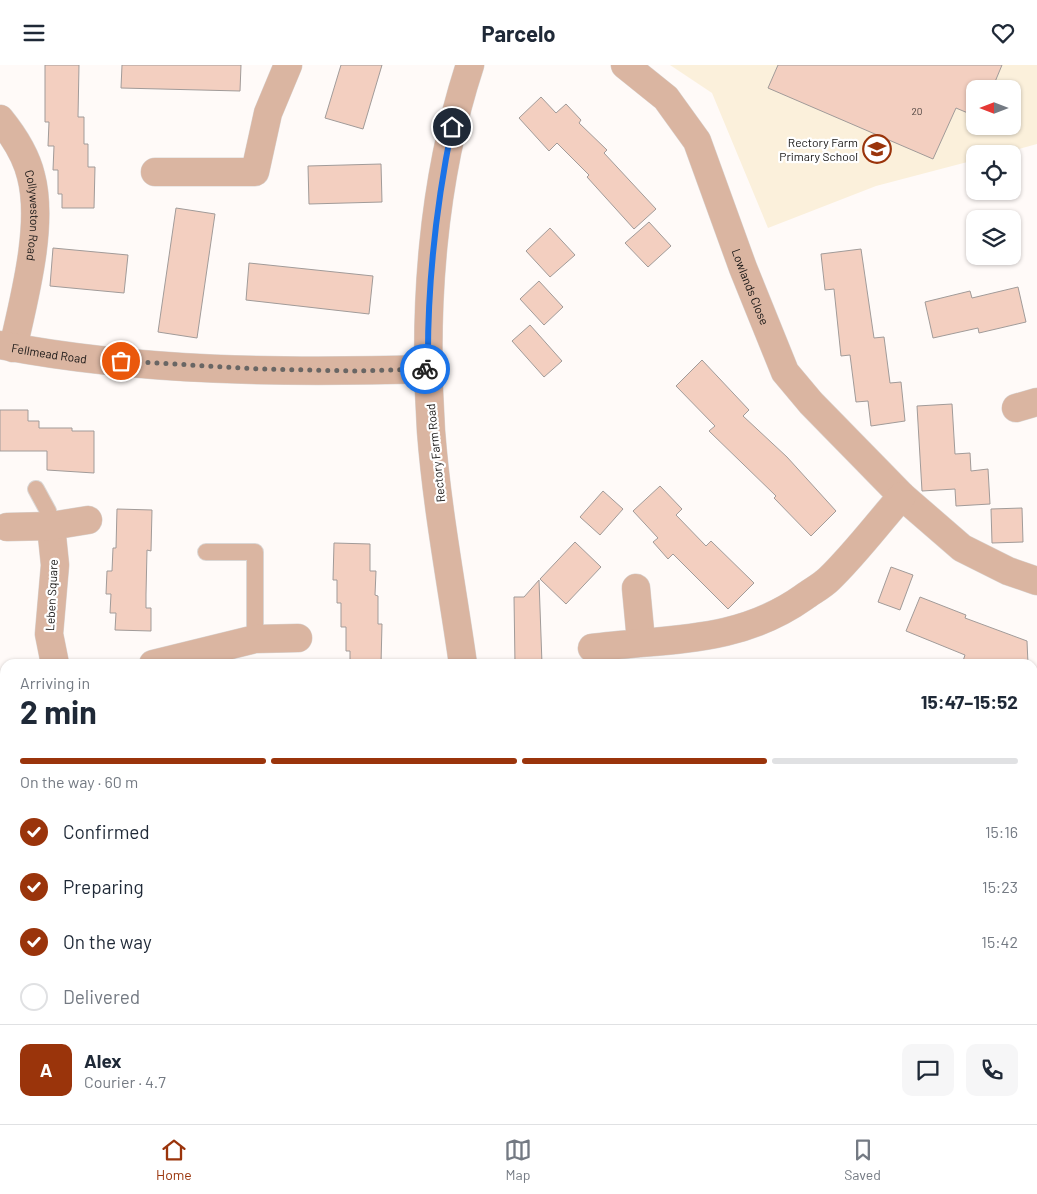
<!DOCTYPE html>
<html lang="en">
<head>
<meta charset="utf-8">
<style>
	:root { --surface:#fff; --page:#f6f6f7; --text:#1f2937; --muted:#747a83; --line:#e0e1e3; --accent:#9a340b }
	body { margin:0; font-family:Barlow,sans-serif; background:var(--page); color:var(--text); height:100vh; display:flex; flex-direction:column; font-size:19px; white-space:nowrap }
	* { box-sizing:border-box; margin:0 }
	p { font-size:16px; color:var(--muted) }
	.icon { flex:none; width:28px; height:28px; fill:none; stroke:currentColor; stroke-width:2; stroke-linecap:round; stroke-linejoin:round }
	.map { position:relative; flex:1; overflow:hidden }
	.panel { position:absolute; left:0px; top:594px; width:1038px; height:466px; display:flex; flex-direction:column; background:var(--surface); border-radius:15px 15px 0 0; box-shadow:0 1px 4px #0004 }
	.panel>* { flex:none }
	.needle { width:32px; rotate:270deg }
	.tools { position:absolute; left:966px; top:15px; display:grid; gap:10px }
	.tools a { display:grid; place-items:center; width:55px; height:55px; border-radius:10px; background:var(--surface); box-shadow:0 1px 4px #0004; font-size:25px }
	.pin { position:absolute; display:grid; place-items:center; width:42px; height:42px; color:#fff; margin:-21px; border:2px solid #fff; border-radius:50%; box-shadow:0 1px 5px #0007 }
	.courier { position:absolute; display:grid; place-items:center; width:50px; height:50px; margin:-25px; border:4px solid #1a73e8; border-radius:50%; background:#fff; color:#222; box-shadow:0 1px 6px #0007 }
	.summary em { font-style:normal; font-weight:700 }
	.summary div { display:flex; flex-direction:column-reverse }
	.summary { display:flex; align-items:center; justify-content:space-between; height:85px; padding:0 20px }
	h1 { font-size:32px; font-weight:700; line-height:38px }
	.bar { display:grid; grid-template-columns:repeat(4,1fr); gap:8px 5px; align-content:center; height:60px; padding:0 20px }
	.bar i { height:6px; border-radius:4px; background:var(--line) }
	.bar .active { background:var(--accent) }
	.bar p { grid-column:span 4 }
	.line { display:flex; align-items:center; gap:12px; padding:0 20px; border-top:1px solid var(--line) }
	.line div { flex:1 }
	.round { display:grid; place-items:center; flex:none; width:52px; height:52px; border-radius:10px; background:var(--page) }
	ol { padding:0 20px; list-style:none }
	li { display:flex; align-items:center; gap:15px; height:55px }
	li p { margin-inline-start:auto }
	li .icon { padding:5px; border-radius:50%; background:var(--accent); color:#fff; stroke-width:4 }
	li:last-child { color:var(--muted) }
	li i { width:28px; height:28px; border:2px solid var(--line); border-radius:50% }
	header { display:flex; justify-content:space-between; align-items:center; height:65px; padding:0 20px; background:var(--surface); font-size:22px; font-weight:700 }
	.tabs { display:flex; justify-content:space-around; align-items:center; height:70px; border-top:1px solid var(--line); background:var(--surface); font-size:14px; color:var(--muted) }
	.tabs a { display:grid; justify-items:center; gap:2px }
	.tabs .active { color:var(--accent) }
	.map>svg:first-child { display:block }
</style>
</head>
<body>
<header><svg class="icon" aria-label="menu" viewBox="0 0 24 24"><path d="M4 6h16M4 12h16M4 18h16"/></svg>Parcelo<svg class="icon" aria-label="heart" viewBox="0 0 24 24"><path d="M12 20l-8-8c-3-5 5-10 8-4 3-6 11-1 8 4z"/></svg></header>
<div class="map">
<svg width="1037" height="1059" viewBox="0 0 1037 1059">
	<rect width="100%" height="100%" fill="#fffaf8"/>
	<path fill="#fbf0db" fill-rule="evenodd" d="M670,0H1037V79L1000,89H975V95L876,121L768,163L712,28ZM975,24H1012V61H975Z"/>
	<g fill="#f3cfc0" stroke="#a19b99">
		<polygon points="45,0 79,0 78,52 84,52 84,79 88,79 88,102 95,102 94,143 62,143 62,129 58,129 58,105 53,105 54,81 48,81 49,57 45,57"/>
		<polygon points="122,0 241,0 240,26 121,23"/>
		<polygon points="341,0 382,0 363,64 325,53"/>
		<polygon points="778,0 1002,0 992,24 975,24 975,51 956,43 933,94 768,23"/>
		<polygon points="541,32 556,48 566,39 581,55 579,58 607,85 604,88 656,144 634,164 587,112 589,110 557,78 549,86 519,53"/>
		<polygon points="381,99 382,137 309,139 308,101"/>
		<polygon points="176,143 215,149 197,273 158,267"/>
		<polygon points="649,157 671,181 648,202 625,178"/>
		<polygon points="550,163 575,190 550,212 526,186"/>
		<polygon points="53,183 128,190 124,228 50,221"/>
		<polygon points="861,184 874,273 884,272 890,318 901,317 905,356 871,361 868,336 856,337 850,290 841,291 834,224 825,225 821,189"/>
		<polygon points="249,198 373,211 369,249 246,235"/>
		<polygon points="539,216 563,242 544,260 520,234"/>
		<polygon points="1018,222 1026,257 979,268 978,263 933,273 925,237 970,226 972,233"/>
		<polygon points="530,260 562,296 544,312 512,276"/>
		<polygon points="702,295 749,345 743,351 787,392 836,446 811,471 774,433 776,431 709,366 715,361 676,321"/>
		<polygon points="952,339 955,389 970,388 971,406 988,404 990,439 956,441 955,424 922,426 917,341"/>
		<polygon points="0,345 28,345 28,356 39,356 39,363 72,363 72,366 94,366 94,408 47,405 47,386 0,386"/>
		<polygon points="660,421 682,444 676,450 706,481 711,476 754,518 728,544 673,489 668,494 653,477 658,473 633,446"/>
		<polygon points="603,426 623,444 600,470 580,452"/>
		<polygon points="1022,443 1023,477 992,478 991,444"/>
		<polygon points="117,444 152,445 151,486 147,485 146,529 146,543 151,543 151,566 115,565 116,548 110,548 111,529 106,529 107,506 112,506 113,483 116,483"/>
		<polygon points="575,477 601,502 566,539 540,514"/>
		<polygon points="334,478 370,479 370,506 376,506 375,530 378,531 378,559 382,559 381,599 350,599 350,586 346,586 346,562 341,562 341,538 337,538 337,515 333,515"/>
		<polygon points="891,502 913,510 900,545 878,537"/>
		<polygon points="539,515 542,599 515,599 514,532 524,532"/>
		<polygon points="920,532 966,550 965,553 1027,576 1028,599 962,599 965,590 906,566"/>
	</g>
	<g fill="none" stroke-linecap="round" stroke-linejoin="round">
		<defs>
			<g id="service">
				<polyline points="36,424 48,446 51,461"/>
				<polyline points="206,487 255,487 255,574"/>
				<polyline points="1032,910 1037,909"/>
				<polyline points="629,1059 630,1055"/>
			</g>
			<g id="minor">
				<path id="s1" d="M625,0L666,33L697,76L743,203L785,307L811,338L902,431L962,483L1008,506L1037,516"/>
				<path id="s2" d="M0,54C13,70 26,90 31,111C44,160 24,234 13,283"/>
				<polyline points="155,107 255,107 268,48 288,0"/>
				<path id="s3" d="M0,280C140,307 287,308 429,304"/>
				<polyline points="1016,343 1037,337"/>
				<polyline points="51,461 55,500 49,569 55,599"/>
				<polyline points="7,462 51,461 88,455"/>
				<polyline points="636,523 641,576"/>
				<path d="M592,583C668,573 738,579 804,532C812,526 822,521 829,514C855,489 878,458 902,431"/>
				<polyline points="153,599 255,574 298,573"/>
				<polyline points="0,635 5,634"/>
			</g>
			<g id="tertiary">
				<path d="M463,599C452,522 437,444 431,366C423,245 432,116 470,0"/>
				<polyline points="296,1059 296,1055"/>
			</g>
			<g id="primary">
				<polyline points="1032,811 1037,811"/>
				<polyline points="0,977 5,976"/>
			</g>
		</defs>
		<use href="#service" stroke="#dad6d4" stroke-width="18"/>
		<use href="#minor" stroke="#dad6d4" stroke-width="29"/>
		<use href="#tertiary" stroke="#dad6d4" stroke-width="29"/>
		<use href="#primary" stroke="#dad6d4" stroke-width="29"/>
		<use href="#service" stroke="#dab5a1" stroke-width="16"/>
		<use href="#minor" stroke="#dab5a1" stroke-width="28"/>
		<use href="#tertiary" stroke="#dab5a1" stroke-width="28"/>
		<use href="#primary" stroke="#b97754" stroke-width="28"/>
	</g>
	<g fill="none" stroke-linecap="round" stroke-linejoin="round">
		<polyline stroke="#696664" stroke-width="5" stroke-dasharray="0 9" points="121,296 260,304 357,306 425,304"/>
		<path stroke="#1a73e8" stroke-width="6" d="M425,304H428C427,223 436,141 452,62"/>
	</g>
	<defs>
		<symbol id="school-ring" viewBox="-11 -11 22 22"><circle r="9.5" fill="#fff" stroke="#9a340b" stroke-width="1.5"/><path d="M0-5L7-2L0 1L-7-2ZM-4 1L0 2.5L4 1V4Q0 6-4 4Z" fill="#9a340b"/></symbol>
	</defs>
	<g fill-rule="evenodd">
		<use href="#school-ring" x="861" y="68" width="32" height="32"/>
	</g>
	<g text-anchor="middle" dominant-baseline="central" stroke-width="4.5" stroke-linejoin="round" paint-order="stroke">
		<g font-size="10" fill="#4f4440">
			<text x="917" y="46">20</text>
		</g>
		<g font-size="12" fill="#181615" stroke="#fff" text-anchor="end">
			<text x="858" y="77">Rectory Farm<tspan x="858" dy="14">Primary School</tspan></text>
		</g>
		<g font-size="12" fill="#181615" stroke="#fff">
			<text stroke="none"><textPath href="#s2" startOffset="105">Collyweston Road</textPath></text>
			<text stroke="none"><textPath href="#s1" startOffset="261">Lowlands Close</textPath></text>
			<text stroke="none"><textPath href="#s3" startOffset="50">Fellmead Road</textPath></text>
			<text transform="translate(435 388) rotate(-96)">Rectory Farm Road</text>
			<text transform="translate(51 530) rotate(-87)">Leben Square</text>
		</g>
	</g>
</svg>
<div class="tools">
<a><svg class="needle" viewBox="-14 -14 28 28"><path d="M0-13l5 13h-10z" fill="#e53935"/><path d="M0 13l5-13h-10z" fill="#747a83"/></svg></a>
<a><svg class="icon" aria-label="locate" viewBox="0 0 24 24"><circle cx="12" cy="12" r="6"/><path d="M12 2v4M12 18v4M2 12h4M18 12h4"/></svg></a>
<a><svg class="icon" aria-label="layers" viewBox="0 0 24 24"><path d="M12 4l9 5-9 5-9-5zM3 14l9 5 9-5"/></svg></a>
</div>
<div class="pin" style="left:121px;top:296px;background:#ea580c"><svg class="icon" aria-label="bag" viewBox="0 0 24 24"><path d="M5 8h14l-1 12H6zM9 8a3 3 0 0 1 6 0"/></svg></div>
<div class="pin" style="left:452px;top:62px;background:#1f2937"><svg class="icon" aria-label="home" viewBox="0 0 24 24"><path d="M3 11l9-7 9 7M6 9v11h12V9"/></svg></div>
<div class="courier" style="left:425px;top:304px"><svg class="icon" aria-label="bike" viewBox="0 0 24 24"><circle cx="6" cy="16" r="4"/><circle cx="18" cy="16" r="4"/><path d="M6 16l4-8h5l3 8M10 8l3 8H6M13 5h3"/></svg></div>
<section class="panel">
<div class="summary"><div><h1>2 min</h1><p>Arriving in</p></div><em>15:47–15:52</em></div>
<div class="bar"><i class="active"></i><i class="active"></i><i class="active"></i><i></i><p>On the way · 60 m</p></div>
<ol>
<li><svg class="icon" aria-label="check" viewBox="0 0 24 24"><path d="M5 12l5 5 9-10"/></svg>Confirmed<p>15:16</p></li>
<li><svg class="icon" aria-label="check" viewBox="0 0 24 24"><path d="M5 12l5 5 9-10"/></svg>Preparing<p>15:23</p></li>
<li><svg class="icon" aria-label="check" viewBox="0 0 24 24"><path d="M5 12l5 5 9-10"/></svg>On the way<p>15:42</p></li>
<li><i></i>Delivered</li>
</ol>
<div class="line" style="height:90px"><b class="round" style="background:var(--accent);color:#fff">A</b><div><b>Alex</b><p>Courier · 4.7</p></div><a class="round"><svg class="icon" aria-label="chat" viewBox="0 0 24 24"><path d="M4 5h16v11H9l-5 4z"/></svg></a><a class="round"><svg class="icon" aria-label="phone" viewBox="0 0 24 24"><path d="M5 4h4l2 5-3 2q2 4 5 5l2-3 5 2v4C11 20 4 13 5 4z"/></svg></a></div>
</section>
</div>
<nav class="tabs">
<a class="active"><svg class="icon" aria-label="home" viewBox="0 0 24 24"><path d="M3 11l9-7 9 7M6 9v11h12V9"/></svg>Home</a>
<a><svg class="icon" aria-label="map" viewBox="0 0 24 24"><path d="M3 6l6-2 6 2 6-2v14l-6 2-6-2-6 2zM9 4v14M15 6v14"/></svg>Map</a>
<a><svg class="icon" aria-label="saved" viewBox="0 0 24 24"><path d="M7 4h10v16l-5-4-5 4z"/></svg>Saved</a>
</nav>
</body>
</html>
